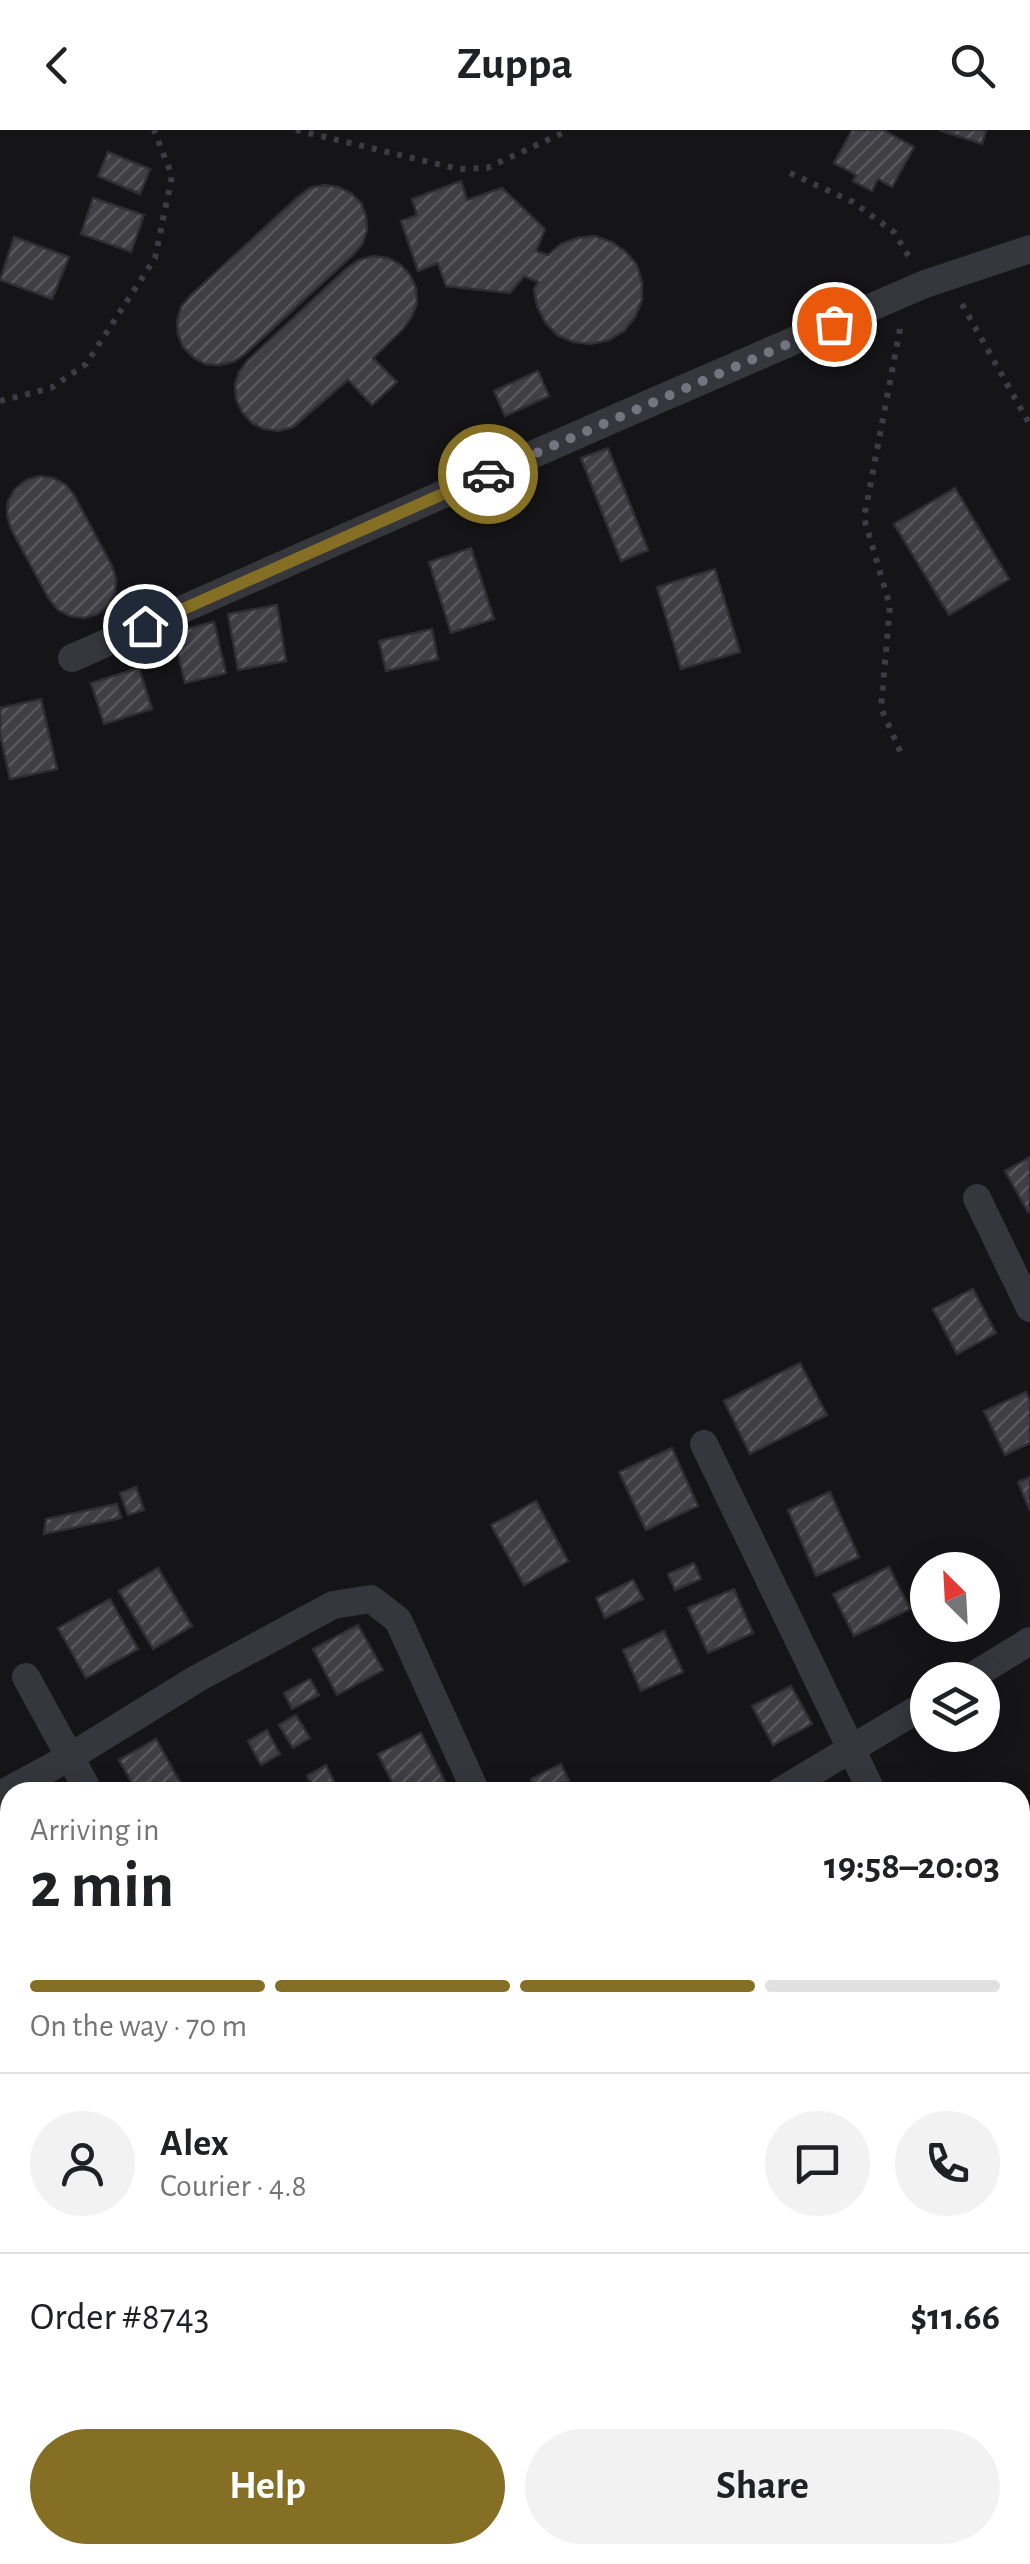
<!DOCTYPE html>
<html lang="en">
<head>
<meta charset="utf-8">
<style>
	:root { --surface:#fff; --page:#f2f2f2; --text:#202124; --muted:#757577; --line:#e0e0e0; --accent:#846f24 }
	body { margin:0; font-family:"Alegreya Sans",sans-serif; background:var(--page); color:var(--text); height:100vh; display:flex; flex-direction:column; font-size:38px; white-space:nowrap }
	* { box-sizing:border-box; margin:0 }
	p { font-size:32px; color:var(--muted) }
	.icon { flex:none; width:55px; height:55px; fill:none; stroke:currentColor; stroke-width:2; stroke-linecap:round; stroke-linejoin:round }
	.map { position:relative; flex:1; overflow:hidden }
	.details { position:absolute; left:0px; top:1652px; width:1030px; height:782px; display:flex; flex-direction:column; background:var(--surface); border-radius:30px 30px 0 0; box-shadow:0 5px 25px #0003 }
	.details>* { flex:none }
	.needle { width:65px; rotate:336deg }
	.controls { position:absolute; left:910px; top:1422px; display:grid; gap:20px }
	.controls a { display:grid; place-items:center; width:90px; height:90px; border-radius:50%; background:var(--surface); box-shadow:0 5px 25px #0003; font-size:50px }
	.pin { position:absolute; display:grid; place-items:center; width:85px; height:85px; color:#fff; margin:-42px; border:5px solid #fff; border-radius:50%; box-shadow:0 2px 10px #0007 }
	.courier { position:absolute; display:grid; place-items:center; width:100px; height:100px; margin:-50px; border:8px solid #846f24; border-radius:50%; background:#fff; color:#222; box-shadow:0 2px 12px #0007 }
	.summary em { font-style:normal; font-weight:700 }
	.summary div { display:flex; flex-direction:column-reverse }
	.summary { display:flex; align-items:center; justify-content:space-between; height:170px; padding:0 30px }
	h1 { font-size:65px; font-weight:700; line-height:75px }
	.bar { display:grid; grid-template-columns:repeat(4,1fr); gap:15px 10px; align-content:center; height:120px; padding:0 30px }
	.bar i { height:12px; border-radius:8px; background:var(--line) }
	.bar .current { background:var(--accent) }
	.bar p { grid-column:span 4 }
	.line { display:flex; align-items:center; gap:25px; padding:0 30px; border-top:2px solid var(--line) }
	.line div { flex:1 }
	.round { display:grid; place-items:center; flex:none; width:105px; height:105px; border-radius:52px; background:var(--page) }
	.cta { display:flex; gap:20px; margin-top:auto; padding:20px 30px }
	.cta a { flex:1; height:115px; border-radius:60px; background:var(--accent); color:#fff; font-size:40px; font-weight:700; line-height:115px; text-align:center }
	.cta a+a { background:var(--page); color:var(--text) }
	header { display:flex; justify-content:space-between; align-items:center; height:130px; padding:0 30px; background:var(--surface); font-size:45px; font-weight:700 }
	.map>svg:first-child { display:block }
</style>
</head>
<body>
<header><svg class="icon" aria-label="back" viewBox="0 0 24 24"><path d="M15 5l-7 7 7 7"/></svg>Zuppa<svg class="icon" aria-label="search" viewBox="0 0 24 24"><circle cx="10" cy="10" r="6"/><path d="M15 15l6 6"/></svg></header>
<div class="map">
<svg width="1030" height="2434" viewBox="0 0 1030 2434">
	<defs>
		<pattern id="building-hatch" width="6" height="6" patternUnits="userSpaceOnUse" patternTransform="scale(2.5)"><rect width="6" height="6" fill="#3f3f44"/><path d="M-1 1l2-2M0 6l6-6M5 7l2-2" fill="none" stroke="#58585d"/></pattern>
	</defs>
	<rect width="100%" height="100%" fill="#151517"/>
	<g fill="url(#building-hatch)" stroke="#2f2f33" stroke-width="2.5">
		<polygon points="852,0 883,0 914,17 892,57 878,49 872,61 853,51 856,45 834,33"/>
		<polygon points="939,0 986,0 982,14"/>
		<polygon points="108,22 150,39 140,64 98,46"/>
		<polygon points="461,51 467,70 502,58 545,99 536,121 548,125 561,114 577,108 595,106 612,112 626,122 637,135 642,153 642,170 635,187 624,201 609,210 591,214 573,212 557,205 545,192 537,176 534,159 538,152 524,146 510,163 446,156 438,133 418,141 401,91 417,85 412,69"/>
		<polygon points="324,55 338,57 351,63 361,73 366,86 367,100 363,113 354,124 245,224 233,232 219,235 205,234 193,227 183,217 178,204 177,191 181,177 190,166 299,66 310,58"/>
		<polygon points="93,68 144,85 131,122 81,104"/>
		<polygon points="14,107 69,127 52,169 0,150"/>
		<polygon points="373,126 388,128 401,135 410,145 416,158 417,173 412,186 404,198 373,228 397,252 372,275 348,250 293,297 279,301 264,299 252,293 242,282 236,269 235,255 239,242 248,230 347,138 359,130"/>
		<polygon points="538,241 549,266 505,286 494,261"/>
		<polygon points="608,318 648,420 621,431 581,328"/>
		<polygon points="39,346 53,348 66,355 74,365 112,436 116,449 115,462 108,475 98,484 84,488 70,486 58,480 49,469 11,399 7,385 8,371 15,359 26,350"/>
		<polygon points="955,358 1009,449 949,485 894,394"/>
		<polygon points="471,418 494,489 451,503 429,432"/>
		<polygon points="715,439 740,522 681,539 657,457"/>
		<polygon points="277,475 286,531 238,540 228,484"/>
		<polygon points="214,492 226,543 185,553 173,502"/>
		<polygon points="432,499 438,529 386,541 379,511"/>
		<polygon points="139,538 152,579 104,594 91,553"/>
		<polygon points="41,569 57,639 10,649 0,604 0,578"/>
		<polygon points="1030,1027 1030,1080 1028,1082 1005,1041"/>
		<polygon points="973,1159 996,1203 957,1224 933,1179"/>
		<polygon points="800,1233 827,1285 750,1324 724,1271"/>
		<polygon points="1026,1262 1030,1271 1030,1313 1005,1325 984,1281"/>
		<polygon points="672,1318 698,1376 646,1400 619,1342"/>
		<polygon points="1030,1347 1030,1381 1018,1352"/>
		<polygon points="136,1357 144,1380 128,1385 120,1363"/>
		<polygon points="830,1362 859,1427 816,1446 788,1380"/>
		<polygon points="536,1371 568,1431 524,1455 491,1395"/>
		<polygon points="117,1374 121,1388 44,1404 46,1389"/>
		<polygon points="694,1433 701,1449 675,1460 668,1444"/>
		<polygon points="889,1437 910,1479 854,1506 833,1464"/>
		<polygon points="158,1438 192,1496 153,1519 119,1461"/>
		<polygon points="633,1450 643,1469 605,1488 596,1468"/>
		<polygon points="734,1459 753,1503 708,1523 688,1478"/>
		<polygon points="110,1469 138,1519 86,1548 58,1498"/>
		<polygon points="358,1495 383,1540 337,1565 313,1519"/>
		<polygon points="664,1501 683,1542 641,1561 623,1520"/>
		<polygon points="310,1549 319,1565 292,1579 284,1563"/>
		<polygon points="791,1556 812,1594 773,1615 752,1576"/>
		<polygon points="296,1585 310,1608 293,1618 279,1595"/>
		<polygon points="267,1600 280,1624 261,1635 248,1611"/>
		<polygon points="421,1603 447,1656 433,1662 397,1662 378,1624"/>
		<polygon points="156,1609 181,1654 167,1662 137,1662 119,1630"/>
		<polygon points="561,1634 569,1651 546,1662 537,1662 531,1649"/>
		<polygon points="326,1635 336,1656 323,1662 316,1662 307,1646"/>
		<polygon points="10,1738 10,1756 3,1760 0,1753 0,1743"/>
		<polygon points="1020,1739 1030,1762 1030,1786 1020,1790"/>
		<polygon points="2,1872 10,1894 0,1899 0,1873"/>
		<polygon points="10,1956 10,1987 5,1989 0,1981 0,1961"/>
		<polygon points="10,1996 10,2058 7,2059 0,2044 0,2001"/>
		<polygon points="1,2301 10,2318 10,2377 0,2382"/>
		<polygon points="54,2425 64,2425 69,2434 37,2434"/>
		<polygon points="132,2425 194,2425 199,2434 138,2434"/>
		<polygon points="356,2425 439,2425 443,2434 360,2434"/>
		<polygon points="602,2425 678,2425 679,2426 669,2434 610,2434"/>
		<polygon points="907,2425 962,2425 965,2431 959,2434 912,2434"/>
	</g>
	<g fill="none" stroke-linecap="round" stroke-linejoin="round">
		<g stroke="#3c3d44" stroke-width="6" stroke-dasharray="5 8" stroke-linecap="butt">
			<polyline points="296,0 458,39 487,38 569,0"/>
			<polyline points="790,43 853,72 894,102 909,127"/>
			<polyline points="962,174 1030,295"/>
			<polyline points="900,199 864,388 890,476 881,578 901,623"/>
			<polyline points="0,271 51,258 86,234 155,128 172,46 154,0"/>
		</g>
		<g stroke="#36363d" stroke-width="28">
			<polyline points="72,528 618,287 925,154 1030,119"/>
			<polyline points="977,1068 1030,1178"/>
			<polyline points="704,1314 872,1662"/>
			<polyline points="26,1547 89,1662"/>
			<polyline points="966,1550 1030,1511"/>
			<polyline points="779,1662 928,1573"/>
			<polyline points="0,1665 70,1627 198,1548 333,1475 371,1469 398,1490 476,1662"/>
			<polyline points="1020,1955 1030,1975"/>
			<polyline points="0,2124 10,2118"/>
			<polyline points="0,2244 10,2265"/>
			<polyline points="88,2425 92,2434"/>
			<polyline points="462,2425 466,2434"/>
			<polyline points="854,2425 859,2434"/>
			<polyline points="271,2434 285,2425"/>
		</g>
	</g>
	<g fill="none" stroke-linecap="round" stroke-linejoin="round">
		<polyline stroke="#737580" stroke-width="10" stroke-dasharray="0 18" points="488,344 834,194"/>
		<polyline stroke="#846f24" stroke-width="12" points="145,496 488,344"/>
	</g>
</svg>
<div class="controls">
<a><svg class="needle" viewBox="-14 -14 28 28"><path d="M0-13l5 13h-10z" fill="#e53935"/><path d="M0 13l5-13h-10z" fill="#757577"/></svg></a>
<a><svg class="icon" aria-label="layers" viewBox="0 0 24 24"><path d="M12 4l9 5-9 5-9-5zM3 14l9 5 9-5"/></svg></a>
</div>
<div class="pin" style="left:834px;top:194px;background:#ea580c"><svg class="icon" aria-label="bag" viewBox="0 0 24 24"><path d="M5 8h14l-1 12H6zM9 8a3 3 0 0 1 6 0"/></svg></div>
<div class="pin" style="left:145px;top:496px;background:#1f2937"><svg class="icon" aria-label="home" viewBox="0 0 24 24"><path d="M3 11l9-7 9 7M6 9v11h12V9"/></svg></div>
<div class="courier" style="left:488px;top:344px"><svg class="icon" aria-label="car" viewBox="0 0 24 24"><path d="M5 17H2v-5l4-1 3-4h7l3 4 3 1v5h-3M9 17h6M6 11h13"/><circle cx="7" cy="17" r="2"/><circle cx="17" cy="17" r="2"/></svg></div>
<section class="details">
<div class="summary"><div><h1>2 min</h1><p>Arriving in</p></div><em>19:58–20:03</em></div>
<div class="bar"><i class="current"></i><i class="current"></i><i class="current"></i><i></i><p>On the way · 70 m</p></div>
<div class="line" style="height:180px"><a class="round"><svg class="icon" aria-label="person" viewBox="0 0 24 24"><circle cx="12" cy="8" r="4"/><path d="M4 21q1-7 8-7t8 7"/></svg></a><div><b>Alex</b><p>Courier · 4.8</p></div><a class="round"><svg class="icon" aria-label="chat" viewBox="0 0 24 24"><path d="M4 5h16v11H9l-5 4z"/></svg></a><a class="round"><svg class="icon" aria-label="phone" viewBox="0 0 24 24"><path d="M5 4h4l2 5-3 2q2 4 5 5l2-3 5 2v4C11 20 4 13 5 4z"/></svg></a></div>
<div class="line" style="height:130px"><div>Order #8743</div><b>$11.66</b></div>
<div class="cta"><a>Help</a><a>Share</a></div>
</section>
</div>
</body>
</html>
